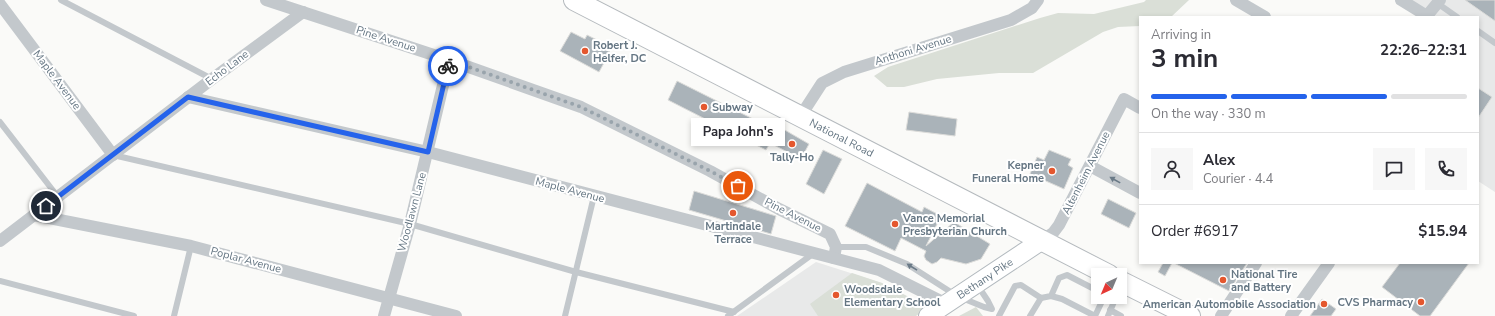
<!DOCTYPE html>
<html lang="en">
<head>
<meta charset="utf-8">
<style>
	:root { --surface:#fff; --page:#f7f7f7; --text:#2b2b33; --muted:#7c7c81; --line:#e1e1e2; --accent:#2563eb }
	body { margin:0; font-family:"Nunito Sans",sans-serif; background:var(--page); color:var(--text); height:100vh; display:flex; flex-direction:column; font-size:15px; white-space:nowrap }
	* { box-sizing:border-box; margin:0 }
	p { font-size:13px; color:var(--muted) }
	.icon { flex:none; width:22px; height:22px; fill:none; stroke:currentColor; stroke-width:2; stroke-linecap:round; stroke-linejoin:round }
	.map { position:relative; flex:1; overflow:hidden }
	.side { position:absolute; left:1139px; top:16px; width:340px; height:248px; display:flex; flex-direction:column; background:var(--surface); border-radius:0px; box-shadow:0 2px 6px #0003 }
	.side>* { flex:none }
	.needle { width:26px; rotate:224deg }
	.tools { position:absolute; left:1091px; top:268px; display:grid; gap:8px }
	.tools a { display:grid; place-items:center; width:36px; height:36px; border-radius:0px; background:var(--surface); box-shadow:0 2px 6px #0003; font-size:20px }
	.pin { position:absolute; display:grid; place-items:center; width:34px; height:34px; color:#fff; margin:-17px; border:2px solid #fff; border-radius:50%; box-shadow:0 1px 4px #0007 }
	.courier { position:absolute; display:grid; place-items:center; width:40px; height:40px; margin:-20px; border:3px solid #2563eb; border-radius:50%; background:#fff; color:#222; box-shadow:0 1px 5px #0007 }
	.bubble { position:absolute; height:28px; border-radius:0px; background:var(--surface); box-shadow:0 2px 6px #0003; font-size:13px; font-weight:700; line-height:28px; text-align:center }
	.head em { font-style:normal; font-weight:700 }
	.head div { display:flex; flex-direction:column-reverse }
	.head { display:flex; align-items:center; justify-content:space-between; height:68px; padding:0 12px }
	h1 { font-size:26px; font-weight:700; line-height:30px }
	.bar { display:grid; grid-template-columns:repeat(4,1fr); gap:6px 4px; align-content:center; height:48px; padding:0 12px }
	.bar i { height:5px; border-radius:3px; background:var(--line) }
	.bar .current { background:var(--accent) }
	.bar p { grid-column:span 4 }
	.line { display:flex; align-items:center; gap:10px; padding:0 12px; border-top:1px solid var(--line) }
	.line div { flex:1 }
	.round { display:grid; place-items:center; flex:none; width:42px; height:42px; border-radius:0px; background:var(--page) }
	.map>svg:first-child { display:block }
</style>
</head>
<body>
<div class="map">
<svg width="1495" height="316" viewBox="0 0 1495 316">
	<rect width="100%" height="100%" fill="#fafaf8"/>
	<g fill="#e8e9e9">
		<polygon points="1406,0 1495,0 1495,192 1478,181 1478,17 1430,17"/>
		<polygon points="816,262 882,283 916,316 737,316"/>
	</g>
	<g fill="#dadfd7">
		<polygon points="1146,0 1189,0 1171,17 1140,17 1140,26 1118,27 1103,32 1033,73 999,73 937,79 904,87 887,87 874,76 888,67 1040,18 1058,13 1094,14 1144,2"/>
		<polygon points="852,273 882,283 928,307 916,316 818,316 810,304"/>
		<polygon points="976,307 983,316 959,316"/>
	</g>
	<g fill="#aab3b9" stroke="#dcdcda">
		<polygon points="1465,0 1495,0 1495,21"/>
		<polygon points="571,32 585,39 587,35 597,40 595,44 610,52 599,72 560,51"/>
		<polygon points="677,81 781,133 783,129 809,144 801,159 770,143 766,150 668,100"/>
		<polygon points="1478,88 1492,97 1478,118"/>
		<polygon points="909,112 957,119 955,136 906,130"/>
		<polygon points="823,150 842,159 824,194 806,184"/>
		<polygon points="1049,150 1071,159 1068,165 1073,168 1064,189 1030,174 1037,157 1044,160"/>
		<polygon points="867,183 922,212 924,207 941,216 926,246 954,222 990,244 981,259 966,264 941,258 937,262 932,264 926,260 924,256 926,251 901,238 895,251 845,226"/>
		<polygon points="694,191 776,216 771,234 689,210"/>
		<polygon points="1108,199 1136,213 1129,228 1101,214"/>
		<polygon points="1163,263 1172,263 1165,276 1158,272"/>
		<polygon points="1174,263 1247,263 1229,291"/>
		<polygon points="1400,263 1469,263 1430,316 1420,316 1382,287"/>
		<polygon points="1322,299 1336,309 1331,316 1310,316"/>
	</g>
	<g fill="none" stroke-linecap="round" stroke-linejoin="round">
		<defs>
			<g id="secondary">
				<path id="s1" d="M928,316L1041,241"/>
			</g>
			<g id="primary">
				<path id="s2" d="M574,0L1109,275"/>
				<polyline points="1120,281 1190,316"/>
			</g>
		</defs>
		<use href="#secondary" stroke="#b3babf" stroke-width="20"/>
		<use href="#primary" stroke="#b5babe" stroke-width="22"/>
		<g stroke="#c3c8cc" stroke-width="6">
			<polyline points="61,0 212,79"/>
			<polyline points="1437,3 1457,17"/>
			<polyline points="1478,31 1495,43"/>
			<polyline points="0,122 58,197"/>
			<polyline points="113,155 410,224 576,272 734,312"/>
			<polyline points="836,247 866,247 907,264 957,296 984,307 992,309 988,301 978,286"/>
			<polyline points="0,281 134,316"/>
			<polyline points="1051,296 1062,299 1095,316 1104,297"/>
			<polyline points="1110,310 1121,316"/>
			<polyline points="174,316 191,246"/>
			<polyline points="565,316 594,196"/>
			<polyline points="728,316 814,253"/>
			<polyline points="999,316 1015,286 1021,285 1041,298 1051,296 1059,278 1067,275 1098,291"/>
			<polyline points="1030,316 1041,298"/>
			<polyline points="1108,316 1116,297"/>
		</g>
		<g stroke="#c3c8cc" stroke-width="12">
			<polyline points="266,0 449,60 581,107 710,171 779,209 830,234 836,247 834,258"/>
			<polyline points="1236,0 1265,17"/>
			<polyline points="1401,0 1427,16"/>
			<polyline points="0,4 113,155"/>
			<polyline points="1426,17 1440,0"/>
			<polyline points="188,97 428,152 879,270 945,303"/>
			<polyline points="800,117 822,83 844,72 1011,20 1032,8 1038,0"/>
			<polyline points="1090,166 1140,193"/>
			<polyline points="34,215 191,246 456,316"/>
			<polyline points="0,241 212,79 303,12"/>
			<polyline points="1041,241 1053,233 1059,225 1124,99 1140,108"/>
			<polyline points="384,316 410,224 449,60"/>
			<polyline points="1221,316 1256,263"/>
			<polyline points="1291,316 1329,263"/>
		</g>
		<use href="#secondary" stroke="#fff" stroke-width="18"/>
		<use href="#primary" stroke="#fff" stroke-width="20"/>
	</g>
	<defs><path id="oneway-solid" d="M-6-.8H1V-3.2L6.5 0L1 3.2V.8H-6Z"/></defs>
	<g fill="#6a7a87">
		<use href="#oneway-solid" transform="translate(1115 180) rotate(-151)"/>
		<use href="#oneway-solid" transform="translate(912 267) rotate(-148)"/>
	</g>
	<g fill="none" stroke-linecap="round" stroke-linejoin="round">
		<polyline stroke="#99a4ac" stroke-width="4" stroke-dasharray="0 7.2" points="448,66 449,60 581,107 710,171 738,186"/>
		<polyline stroke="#2563eb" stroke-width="5" points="46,206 188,97 428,152 448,66"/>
	</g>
	<g fill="#e4572e" stroke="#fff" stroke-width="1.5">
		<circle cx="585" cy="51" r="4"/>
		<circle cx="704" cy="107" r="4"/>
		<circle cx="792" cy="144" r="4"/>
		<circle cx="1052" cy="171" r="4"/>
		<circle cx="733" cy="213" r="4"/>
		<circle cx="895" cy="224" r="4"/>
		<circle cx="1223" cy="280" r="4"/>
		<circle cx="836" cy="295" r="4"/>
		<circle cx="1421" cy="302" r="4"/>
		<circle cx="1324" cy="304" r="4"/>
	</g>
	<g text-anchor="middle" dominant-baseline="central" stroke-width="4" stroke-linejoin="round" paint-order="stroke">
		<g font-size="11" fill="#657683" stroke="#fff">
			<text transform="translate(386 39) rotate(18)">Pine Avenue</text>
			<text transform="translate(913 50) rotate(-17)">Anthoni Avenue</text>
			<text transform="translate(227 68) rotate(-37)">Echo Lane</text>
			<text transform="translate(57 80) rotate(53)">Maple Avenue</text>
			<text stroke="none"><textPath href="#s2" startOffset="301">National Road</textPath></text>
			<text transform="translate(1086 173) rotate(-63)">Altenheim Avenue</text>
			<text transform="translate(570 190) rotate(15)">Maple Avenue</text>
			<text transform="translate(412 212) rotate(-75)">Woodlawn Lane</text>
			<text transform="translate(793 215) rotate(27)">Pine Avenue</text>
			<text transform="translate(246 260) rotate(15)">Poplar Avenue</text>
			<text stroke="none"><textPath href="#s1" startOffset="68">Bethany Pike</textPath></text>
		</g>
		<g font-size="11" font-weight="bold" fill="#657683" stroke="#fff" text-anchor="start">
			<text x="593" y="45">Robert J.<tspan x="593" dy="13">Helfer, DC</tspan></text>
			<text x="712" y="107">Subway</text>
			<text x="792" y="157" text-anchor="middle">Tally-Ho</text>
			<text x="1044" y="165" text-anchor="end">Kepner<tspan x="1044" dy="13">Funeral Home</tspan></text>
			<text x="903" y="218">Vance Memorial<tspan x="903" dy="13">Presbyterian Church</tspan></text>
			<text x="733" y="226" text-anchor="middle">Martindale<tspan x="733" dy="13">Terrace</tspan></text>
			<text x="1231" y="274">National Tire<tspan x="1231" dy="13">and Battery</tspan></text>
			<text x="844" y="289">Woodsdale<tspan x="844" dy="13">Elementary School</tspan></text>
			<text x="1413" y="302" text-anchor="end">CVS Pharmacy</text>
			<text x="1316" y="304" text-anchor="end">American Automobile Association</text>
		</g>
	</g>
</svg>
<div class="tools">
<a><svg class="needle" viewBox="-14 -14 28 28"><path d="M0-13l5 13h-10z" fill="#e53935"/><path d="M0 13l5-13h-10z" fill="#7c7c81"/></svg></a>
</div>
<div class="pin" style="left:738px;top:186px;background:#ea580c"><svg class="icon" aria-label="bag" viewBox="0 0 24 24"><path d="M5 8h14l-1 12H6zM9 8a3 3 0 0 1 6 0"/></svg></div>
<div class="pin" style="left:46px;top:206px;background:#1f2937"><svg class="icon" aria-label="home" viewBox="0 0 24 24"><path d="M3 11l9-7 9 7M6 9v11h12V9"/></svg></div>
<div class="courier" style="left:448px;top:66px"><svg class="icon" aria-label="bike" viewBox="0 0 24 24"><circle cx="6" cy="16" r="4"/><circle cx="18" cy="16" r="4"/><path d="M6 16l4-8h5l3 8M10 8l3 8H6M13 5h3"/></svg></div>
<div class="bubble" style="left:691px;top:118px;width:94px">Papa John's</div>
<section class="side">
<div class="head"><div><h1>3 min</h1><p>Arriving in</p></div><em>22:26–22:31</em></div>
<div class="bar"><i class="current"></i><i class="current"></i><i class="current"></i><i></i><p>On the way · 330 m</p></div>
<div class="line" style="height:72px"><a class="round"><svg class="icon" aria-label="person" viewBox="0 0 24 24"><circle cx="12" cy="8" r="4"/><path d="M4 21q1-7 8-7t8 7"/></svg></a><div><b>Alex</b><p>Courier · 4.4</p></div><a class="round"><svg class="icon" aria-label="chat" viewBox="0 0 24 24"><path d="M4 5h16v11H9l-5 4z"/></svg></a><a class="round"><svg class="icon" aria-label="phone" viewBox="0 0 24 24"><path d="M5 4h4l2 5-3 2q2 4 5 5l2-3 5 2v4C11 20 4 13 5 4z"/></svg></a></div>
<div class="line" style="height:52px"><div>Order #6917</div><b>$15.94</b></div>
</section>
</div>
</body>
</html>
